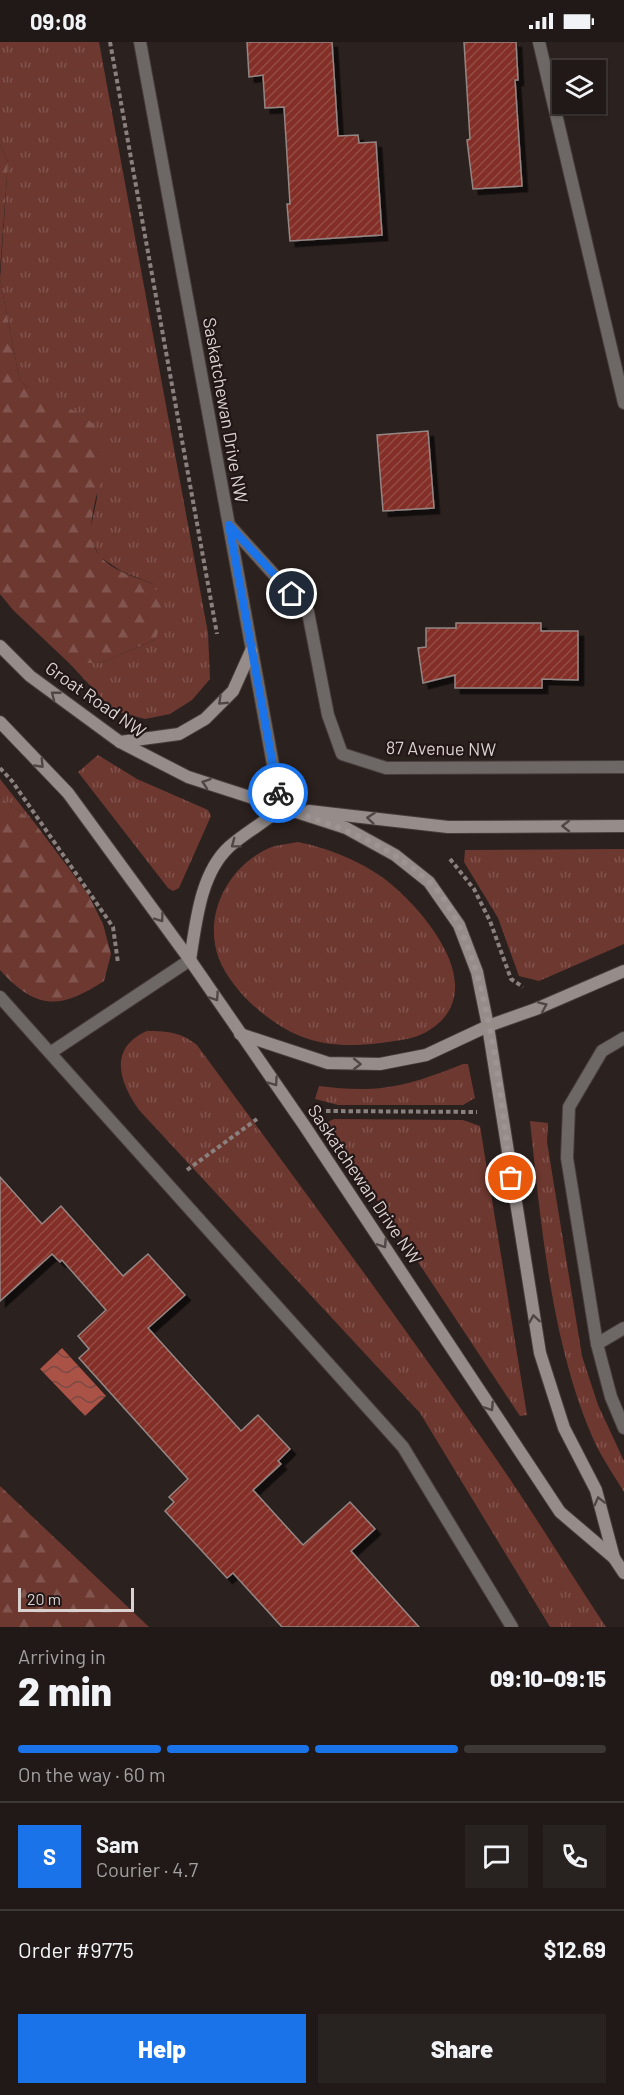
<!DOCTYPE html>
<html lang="en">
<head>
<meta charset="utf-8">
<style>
	:root { --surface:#201917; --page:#282220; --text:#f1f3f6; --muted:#a2a0a1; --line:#3d3836; --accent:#1a73e8 }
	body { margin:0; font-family:Barlow,sans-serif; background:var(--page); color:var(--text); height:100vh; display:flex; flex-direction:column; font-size:22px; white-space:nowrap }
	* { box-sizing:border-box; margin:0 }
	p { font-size:20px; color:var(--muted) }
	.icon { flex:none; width:33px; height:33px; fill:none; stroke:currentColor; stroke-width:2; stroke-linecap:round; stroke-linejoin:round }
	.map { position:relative; height:1585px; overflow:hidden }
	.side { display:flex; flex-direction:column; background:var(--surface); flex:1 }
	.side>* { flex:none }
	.controls { position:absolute; left:552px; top:18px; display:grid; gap:12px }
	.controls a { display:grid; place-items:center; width:54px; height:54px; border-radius:0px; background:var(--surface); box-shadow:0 2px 4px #0004,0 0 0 2px var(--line); font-size:30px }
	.scale { position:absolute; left:18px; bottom:15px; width:116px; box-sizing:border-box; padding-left:6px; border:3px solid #dad2d1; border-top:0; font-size:16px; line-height:21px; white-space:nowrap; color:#dad2d1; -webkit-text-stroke:4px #221716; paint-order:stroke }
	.pin { position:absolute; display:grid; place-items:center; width:51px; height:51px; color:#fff; margin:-26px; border:3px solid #fff; border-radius:50%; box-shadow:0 2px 6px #0007 }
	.courier { position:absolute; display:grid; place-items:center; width:60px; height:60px; margin:-30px; border:4px solid #1a73e8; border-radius:50%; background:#fff; color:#222; box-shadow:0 2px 8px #0007 }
	.summary em { font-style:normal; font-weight:800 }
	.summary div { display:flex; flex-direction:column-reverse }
	.summary { display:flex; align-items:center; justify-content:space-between; height:102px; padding:0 18px }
	h1 { font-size:39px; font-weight:800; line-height:45px }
	.bar { display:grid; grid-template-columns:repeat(4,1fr); gap:9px 6px; align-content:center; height:72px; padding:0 18px }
	.bar i { height:8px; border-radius:4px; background:var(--line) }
	.bar .active { background:var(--accent) }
	.bar p { grid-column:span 4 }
	.line { display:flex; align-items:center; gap:15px; padding:0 18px; border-top:2px solid var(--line) }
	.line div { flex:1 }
	.round { display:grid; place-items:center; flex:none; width:63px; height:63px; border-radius:0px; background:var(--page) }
	.button { display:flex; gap:12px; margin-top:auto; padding:12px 18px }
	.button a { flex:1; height:69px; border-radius:0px; background:var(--accent); color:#fff; font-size:24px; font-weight:800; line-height:69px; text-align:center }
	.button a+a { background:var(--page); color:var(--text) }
	.status { display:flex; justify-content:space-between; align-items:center; height:42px; padding:0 30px; background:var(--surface); direction:ltr }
	.status svg { height:16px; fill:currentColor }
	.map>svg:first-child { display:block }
</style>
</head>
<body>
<div class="status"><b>09:08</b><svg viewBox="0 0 49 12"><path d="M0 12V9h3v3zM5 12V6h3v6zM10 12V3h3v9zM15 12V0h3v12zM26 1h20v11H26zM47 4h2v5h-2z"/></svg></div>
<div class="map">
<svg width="624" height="1585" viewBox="0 0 624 1585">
	<defs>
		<pattern id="grass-tufts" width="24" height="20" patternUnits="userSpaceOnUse" patternTransform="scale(1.5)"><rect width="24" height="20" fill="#6d3830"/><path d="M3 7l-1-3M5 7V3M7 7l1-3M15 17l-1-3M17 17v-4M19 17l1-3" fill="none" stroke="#81544d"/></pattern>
		<pattern id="forest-firs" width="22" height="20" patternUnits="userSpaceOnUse" patternTransform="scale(1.5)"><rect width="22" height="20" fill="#6d3830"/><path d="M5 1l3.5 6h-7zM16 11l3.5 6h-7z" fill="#81544d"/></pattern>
		<pattern id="water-waves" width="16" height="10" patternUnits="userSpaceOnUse" patternTransform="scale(1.5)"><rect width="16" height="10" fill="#aa5246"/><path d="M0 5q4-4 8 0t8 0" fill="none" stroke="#7b4943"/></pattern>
		<pattern id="building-hatch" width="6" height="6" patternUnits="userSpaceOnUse" patternTransform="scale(1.5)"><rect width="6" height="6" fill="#832f25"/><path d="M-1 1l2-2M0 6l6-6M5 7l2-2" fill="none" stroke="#944c44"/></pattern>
		<filter id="shadow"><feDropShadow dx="5.5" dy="5.5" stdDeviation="0" flood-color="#0009"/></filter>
	</defs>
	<rect width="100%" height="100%" fill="#2b211f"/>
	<g fill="url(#grass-tufts)">
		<polygon points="0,0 99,0 208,591 210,637 192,658 170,672 145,677 114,669 69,621 101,621 156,597 153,542 121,529 100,515 89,494 97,456 91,381 20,340 0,237 8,120 0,102"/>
		<polygon points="98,713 137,737 208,768 211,774 179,846 173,849 168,846 78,730"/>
		<polygon points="0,737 34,780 0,755"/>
		<path d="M298,800C333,807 373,824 399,849C429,877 479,938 442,978C432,988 421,994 407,997C372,1003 334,1008 300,994C268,981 232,949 219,917C203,875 226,829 263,809C273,803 287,802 298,800Z"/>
		<polygon points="624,807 624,902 539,939 519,934 498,876 464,820 465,808"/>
		<path d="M147,989C167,989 181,990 197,1003C291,1131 385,1258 476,1388C522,1452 563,1520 606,1585H550L420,1371L139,1068C119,1040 108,1006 147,989Z"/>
		<path d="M463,1022H468L475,1056L463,1063H338L315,1057L319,1044C379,1052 408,1044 463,1022Z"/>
		<polygon points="334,1077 463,1078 480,1084 527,1373 520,1374 326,1081"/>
		<path d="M530,1079L548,1081L547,1100L582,1314L598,1363L624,1419V1450C615,1435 604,1419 596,1403C552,1308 541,1183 530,1079Z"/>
	</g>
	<g fill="url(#forest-firs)">
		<polygon points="0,102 8,120 0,228"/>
		<path d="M0,237L20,340C32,347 85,373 92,381C123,422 72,481 100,514C112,529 136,535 153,542L164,568L156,597L101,621H69L13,568L0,552Z"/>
		<path d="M0,755L34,780L88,852L103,882L111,912L104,939C60,968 36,968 0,928Z"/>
		<polygon points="0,1444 130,1567 149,1585 0,1585"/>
	</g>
	<polygon fill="url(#water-waves)" points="62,1306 106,1354 85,1374 40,1327"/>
	<g fill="url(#building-hatch)" stroke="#948684" stroke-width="1.5" filter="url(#shadow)">
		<polygon points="247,0 332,0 338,94 358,93 359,101 376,100 382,193 290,199 287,162 290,162 284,65 265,66 263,33 249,35"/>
		<polygon points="464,0 516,0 518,38 515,38 522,144 473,147 467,98 470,97"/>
		<polygon points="428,389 434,466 383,469 377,393"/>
		<polygon points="456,581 541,581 541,589 578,589 578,638 542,637 542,646 455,646 455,633 423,641 418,606 426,605 426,586 456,586"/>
		<polygon points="0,1135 42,1182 61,1164 123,1234 148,1212 185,1253 148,1286 241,1389 258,1373 290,1407 278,1419 281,1422 253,1448 303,1503 350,1460 375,1487 351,1509 419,1585 282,1585 233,1531 227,1536 165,1469 174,1460 169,1455 188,1437 79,1316 89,1307 78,1294 106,1268 62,1218 60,1220 52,1212 0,1259"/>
	</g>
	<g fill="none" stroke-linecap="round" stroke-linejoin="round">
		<defs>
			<g id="service">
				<polyline points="539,0 624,361"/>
				<polyline points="597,1302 624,1286"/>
			</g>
			<g id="minor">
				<polyline points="140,0 281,766"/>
				<polyline points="230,484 308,570 328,673 342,712 386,726 624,725"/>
				<polyline points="190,918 50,1011 403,1405 512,1585"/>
				<polyline points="0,955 50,1011"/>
				<polyline points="624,996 602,1009 569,1065 567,1116 597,1302 611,1355 624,1386"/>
			</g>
			<g id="secondary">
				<polyline points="0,604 30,634 120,700 188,735 346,786 395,813 429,840 459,883 477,930 488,984 540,1311 564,1386 596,1448 614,1516"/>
				<polyline points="0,680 68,751 190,918 304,1083 560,1470 614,1516 624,1531"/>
				<polyline points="120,700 179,692 205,677 233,649 251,609"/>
				<polyline points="309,769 448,785 624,784"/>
				<path d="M190,918C196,881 200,832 229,805C245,791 265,780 281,766"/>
				<polyline points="240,992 328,1021 380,1022 426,1013 488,984 536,967 624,929"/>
			</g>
		</defs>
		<use href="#service" stroke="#473d3b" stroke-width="14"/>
		<use href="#minor" stroke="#473d3b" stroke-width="14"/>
		<use href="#secondary" stroke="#473d3b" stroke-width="14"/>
		<g stroke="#8a817f" stroke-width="4" stroke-dasharray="4.5 3" stroke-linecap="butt">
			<polyline points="110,0 217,592"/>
			<polyline points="0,726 12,739 113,885 118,921"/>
			<polyline points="450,817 474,847 490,879 511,937 523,945"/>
			<polyline points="326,1069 477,1070"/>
			<polyline points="187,1128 257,1077"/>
		</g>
		<use href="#service" stroke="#6d6766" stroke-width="12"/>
		<use href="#minor" stroke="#6d6766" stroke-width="12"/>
		<use href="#secondary" stroke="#968d8b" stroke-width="12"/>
	</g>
	<defs><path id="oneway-chevron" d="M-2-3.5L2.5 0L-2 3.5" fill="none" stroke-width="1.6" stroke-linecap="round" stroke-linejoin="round" transform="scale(1.5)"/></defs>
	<g stroke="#504645">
		<use href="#oneway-chevron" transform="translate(55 653) rotate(-142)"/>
		<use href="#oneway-chevron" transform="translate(222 659) rotate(136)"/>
		<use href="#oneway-chevron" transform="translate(40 722) rotate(46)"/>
		<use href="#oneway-chevron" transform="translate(206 741) rotate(-161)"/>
		<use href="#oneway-chevron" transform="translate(371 776) rotate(-174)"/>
		<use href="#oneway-chevron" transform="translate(566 784) rotate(-180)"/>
		<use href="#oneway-chevron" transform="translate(235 802) rotate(143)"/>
		<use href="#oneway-chevron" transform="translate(160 876) rotate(54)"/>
		<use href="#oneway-chevron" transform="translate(215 955) rotate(56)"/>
		<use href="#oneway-chevron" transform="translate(543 964) rotate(-23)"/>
		<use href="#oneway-chevron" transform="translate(357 1022) rotate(1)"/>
		<use href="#oneway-chevron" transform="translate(274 1040) rotate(55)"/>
		<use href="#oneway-chevron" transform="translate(383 1202) rotate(57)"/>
		<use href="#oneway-chevron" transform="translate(534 1277) rotate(-99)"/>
		<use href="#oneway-chevron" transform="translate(490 1365) rotate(57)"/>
		<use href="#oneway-chevron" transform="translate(599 1459) rotate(-104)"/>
	</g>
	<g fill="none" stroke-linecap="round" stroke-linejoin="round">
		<path stroke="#9d9493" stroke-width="6" stroke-dasharray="0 10.8" d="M278,751L281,766C336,783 383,799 427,838C489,894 500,1055 511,1136"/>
		<polyline stroke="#1a73e8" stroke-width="8" points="278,751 229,483 292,552"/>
	</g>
	<g text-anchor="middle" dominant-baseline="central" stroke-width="4.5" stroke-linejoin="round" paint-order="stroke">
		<g font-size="18" fill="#dad2d1" stroke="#221716">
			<text transform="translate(226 368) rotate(80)">Saskatchewan Drive NW</text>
			<text transform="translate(96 657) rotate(35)">Groat Road NW</text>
			<text transform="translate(441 706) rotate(1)">87 Avenue NW</text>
			<text transform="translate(365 1142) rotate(56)">Saskatchewan Drive NW</text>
		</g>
	</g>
</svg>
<div class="controls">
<a><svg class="icon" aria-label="layers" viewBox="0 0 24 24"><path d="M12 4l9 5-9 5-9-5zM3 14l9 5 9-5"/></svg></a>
</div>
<div class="scale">20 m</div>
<div class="pin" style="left:511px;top:1136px;background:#ea580c"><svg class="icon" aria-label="bag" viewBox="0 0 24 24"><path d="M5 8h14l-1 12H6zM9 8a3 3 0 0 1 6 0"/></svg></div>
<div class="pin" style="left:292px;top:552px;background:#1f2937"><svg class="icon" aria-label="home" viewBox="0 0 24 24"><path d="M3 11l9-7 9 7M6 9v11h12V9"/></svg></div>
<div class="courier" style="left:278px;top:751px"><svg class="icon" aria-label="bike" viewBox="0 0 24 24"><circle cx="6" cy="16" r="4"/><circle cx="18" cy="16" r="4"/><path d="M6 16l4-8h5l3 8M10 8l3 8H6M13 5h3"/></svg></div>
</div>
<section class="side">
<div class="summary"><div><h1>2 min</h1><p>Arriving in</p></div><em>09:10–09:15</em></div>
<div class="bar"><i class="active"></i><i class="active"></i><i class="active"></i><i></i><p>On the way · 60 m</p></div>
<div class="line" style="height:108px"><b class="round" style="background:var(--accent);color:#fff">S</b><div><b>Sam</b><p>Courier · 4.7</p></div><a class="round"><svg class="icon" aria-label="chat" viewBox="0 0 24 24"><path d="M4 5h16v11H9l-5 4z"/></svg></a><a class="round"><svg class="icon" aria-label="phone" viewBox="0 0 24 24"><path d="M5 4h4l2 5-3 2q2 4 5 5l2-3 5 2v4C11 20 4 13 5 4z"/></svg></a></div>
<div class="line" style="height:78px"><div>Order #9775</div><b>$12.69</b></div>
<div class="button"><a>Help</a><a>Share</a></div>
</section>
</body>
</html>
